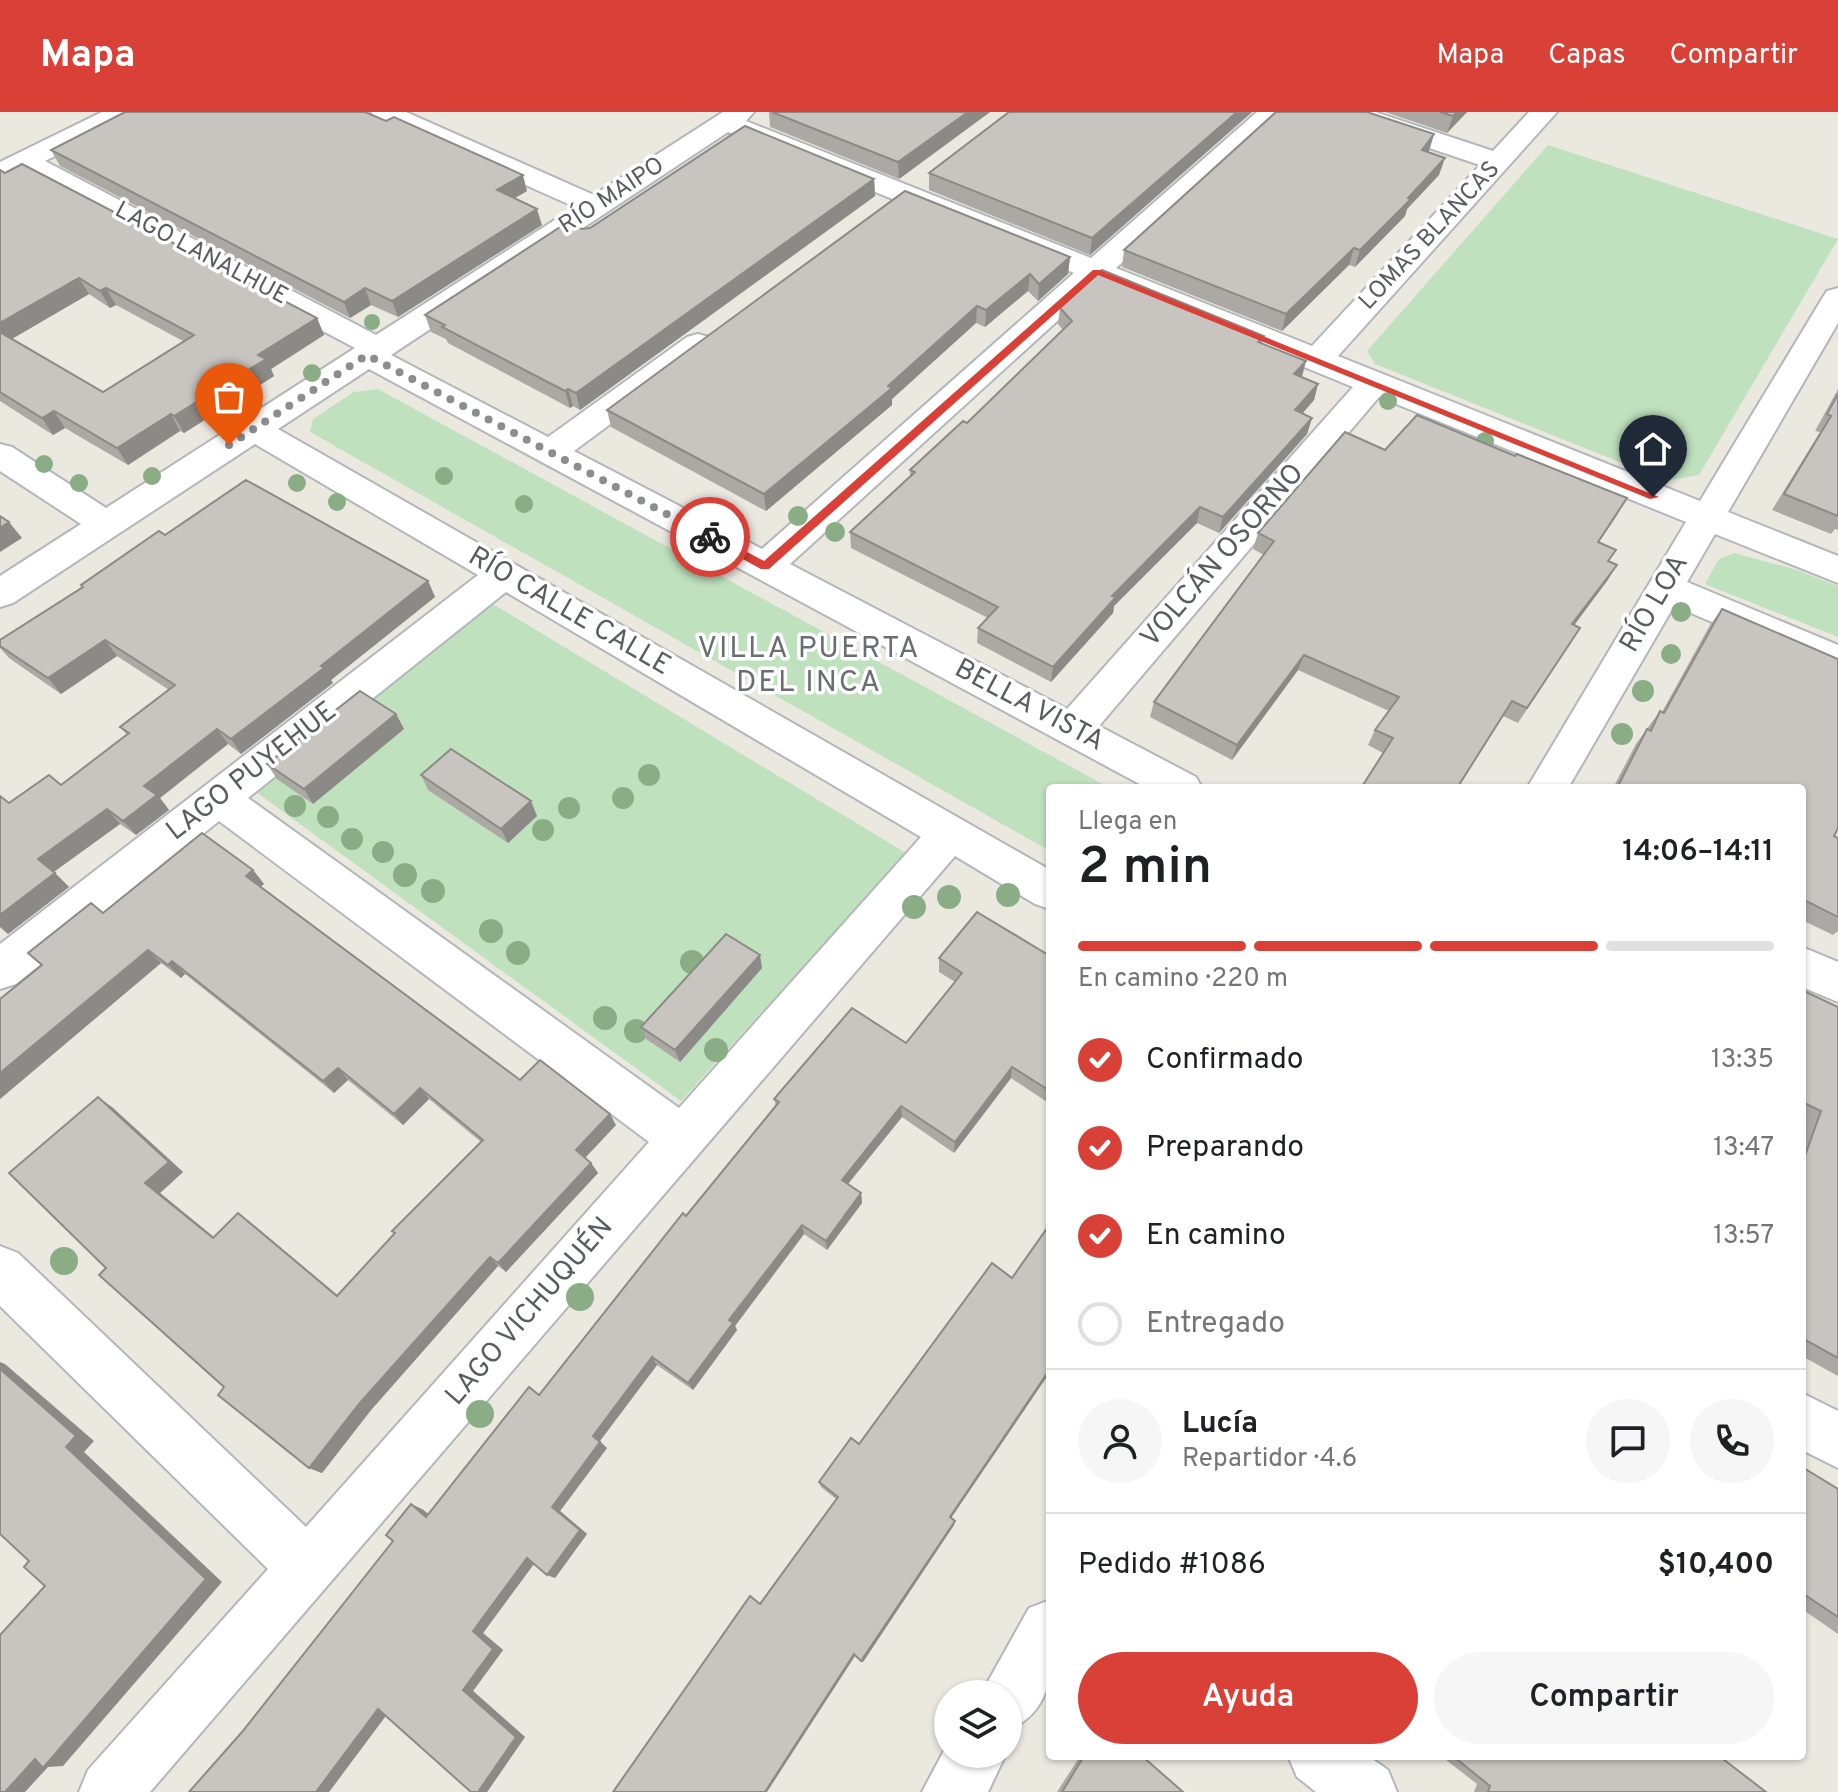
<!DOCTYPE html>
<html lang="es">
<head>
<meta charset="utf-8">
<style>
	:root { --surface:#fff; --page:#f6f6f6; --text:#202124; --muted:#757577; --line:#e0e0e0; --accent:#d94038 }
	body { margin:0; font-family:Overpass,sans-serif; background:var(--page); color:var(--text); height:100vh; display:flex; flex-direction:column; font-size:30px; white-space:nowrap }
	* { box-sizing:border-box; margin:0 }
	p { font-size:26px; color:var(--muted) }
	.icon { flex:none; width:44px; height:44px; fill:none; stroke:currentColor; stroke-width:2; stroke-linecap:round; stroke-linejoin:round }
	.map { position:relative; flex:1; overflow:hidden }
	.sheet { position:absolute; left:1046px; top:672px; width:760px; height:976px; display:flex; flex-direction:column; background:var(--surface); border-radius:8px; box-shadow:0 2px 6px #0004 }
	.sheet>* { flex:none }
	.buttons { position:absolute; left:934px; top:1568px; display:grid; gap:16px }
	.buttons a { display:grid; place-items:center; width:88px; height:88px; border-radius:50%; background:var(--surface); box-shadow:0 2px 6px #0004; font-size:40px }
	.pin { position:absolute; display:grid; place-items:center; width:68px; height:68px; color:#fff; margin:-82px -34px; border-radius:50% 50% 50% 0; rotate:-45deg; box-shadow:0 0 8px #0007 }
	.pin .icon { rotate:45deg }
	.courier { position:absolute; display:grid; place-items:center; width:80px; height:80px; margin:-40px; border:6px solid #d94038; border-radius:50%; background:#fff; color:#222; box-shadow:0 2px 10px #0007 }
	.summary em { font-style:normal; font-weight:600 }
	.summary div { display:flex; flex-direction:column-reverse }
	.summary { display:flex; align-items:center; justify-content:space-between; height:136px; padding:0 32px }
	h1 { font-size:52px; font-weight:600; line-height:60px }
	.bar { display:grid; grid-template-columns:repeat(4,1fr); gap:12px 8px; align-content:center; height:96px; padding:0 32px }
	.bar i { height:10px; border-radius:6px; background:var(--line) }
	.bar .on { background:var(--accent) }
	.bar p { grid-column:span 4 }
	.line { display:flex; align-items:center; gap:20px; padding:0 32px; border-top:2px solid var(--line) }
	.line div { flex:1 }
	.round { display:grid; place-items:center; flex:none; width:84px; height:84px; border-radius:42px; background:var(--page) }
	ol { padding:0 32px; list-style:none }
	li { display:flex; align-items:center; gap:24px; height:88px }
	li p { margin-inline-start:auto }
	li .icon { padding:8px; border-radius:50%; background:var(--accent); color:#fff; stroke-width:4 }
	li:last-child { color:var(--muted) }
	li i { width:44px; height:44px; border:4px solid var(--line); border-radius:50% }
	.action { display:flex; gap:16px; margin-top:auto; padding:16px 32px }
	.action a { flex:1; height:92px; border-radius:48px; background:var(--accent); color:#fff; font-size:32px; font-weight:600; line-height:92px; text-align:center }
	.action a+a { background:var(--page); color:var(--text) }
	header { display:flex; align-items:center; gap:48px; box-sizing:border-box; height:112px; padding:0 40px; background:var(--accent); color:#fff }
	header strong { font-size:38px }
	nav { display:flex; gap:44px; margin-inline-start:auto; font-size:28px }
	.map>svg:first-child { display:block }
</style>
</head>
<body>
<header>
<strong>Mapa</strong>
<nav><a>Mapa</a><a>Capas</a><a>Compartir</a></nav>
</header>
<div class="map">
<svg width="1838" height="1680" viewBox="0 0 1838 1680">
	<rect width="100%" height="100%" fill="#ebe8e0"/>
	<g fill="#bfe1be">
		<polygon points="1548,33 1838,127 1699,363 1667,369 1375,252 1367,239"/>
		<polygon points="378,277 1110,676 1050,676 1050,739 310,320 313,307 354,280"/>
		<polygon points="1734,441 1797,458 1838,474 1838,525 1705,472 1719,447"/>
		<polygon points="493,492 906,741 681,989 256,680"/>
	</g>
	<g fill="none" stroke-linecap="round" stroke-linejoin="round">
		<defs>
			<g id="minor">
				<path d="M102,0H136L132,6L45,49L376,223L575,95L375,6L371,0H406L594,83L723,0H754L746,9L1091,146L1257,0H1286L1116,156L1312,234L1480,53L1340,6L1336,0H1375L1493,39L1529,0H1557L1338,244L1700,389L1823,185L1827,179L1838,176V211L1728,400L1838,444V471L1715,422L1687,470L1838,533V563L1674,494L1568,676H1527L1686,410L1379,285L1099,614L1196,665L1202,676H1147L369,257L278,317L1050,758V797L1035,792L955,744L150,1680H79L88,1658L268,1457L0,1194V1134L18,1141L306,1415L649,1030L219,709L16,872L0,877V832L478,463L255,332L13,491L0,495V464L81,412L0,359V332L12,335L106,396L355,236L23,60L0,67V50ZM728,20L1074,161L762,437L574,339L709,239L714,232L709,225L698,222L687,225L548,325L391,243ZM1099,171L1353,275L1067,597L790,452ZM506,480L921,725L679,996L248,686Z"/>
				<polygon points="1802,835 1838,850 1838,890 1802,875"/>
				<polygon points="1802,1281 1838,1299 1838,1356 1802,1338"/>
				<path d="M1050,1488C1050,1538 1063,1595 1008,1618V1582H981L1029,1496Z"/>
				<polygon points="948,1631 948,1642 1006,1642 988,1680 922,1680"/>
				<polygon points="1288,1644 1368,1644 1388,1658 1397,1680 1316,1680 1297,1665"/>
			</g>
		</defs>
		<use href="#minor" stroke="#b3b6ba" stroke-width="4"/>
		<use href="#minor" fill="#fff" fill-rule="evenodd"/>
	</g>
	<g fill="#8aad86">
		<circle cx="372" cy="210" r="8"/>
		<circle cx="312" cy="261" r="9"/>
		<circle cx="1388" cy="289" r="9"/>
		<circle cx="1485" cy="329" r="9"/>
		<circle cx="44" cy="352" r="9"/>
		<circle cx="152" cy="364" r="9"/>
		<circle cx="444" cy="364" r="9"/>
		<circle cx="79" cy="371" r="9"/>
		<circle cx="297" cy="371" r="9"/>
		<circle cx="337" cy="390" r="9"/>
		<circle cx="524" cy="392" r="9"/>
		<circle cx="798" cy="404" r="10"/>
		<circle cx="835" cy="420" r="10"/>
		<circle cx="1681" cy="500" r="10"/>
		<circle cx="1671" cy="542" r="10"/>
		<circle cx="1643" cy="579" r="11"/>
		<circle cx="1622" cy="622" r="11"/>
		<circle cx="649" cy="663" r="11"/>
		<circle cx="623" cy="686" r="11"/>
		<circle cx="295" cy="694" r="11"/>
		<circle cx="569" cy="696" r="11"/>
		<circle cx="328" cy="705" r="11"/>
		<circle cx="543" cy="718" r="11"/>
		<circle cx="352" cy="727" r="11"/>
		<circle cx="383" cy="740" r="11"/>
		<circle cx="405" cy="763" r="12"/>
		<circle cx="433" cy="779" r="12"/>
		<circle cx="1008" cy="783" r="12"/>
		<circle cx="949" cy="785" r="12"/>
		<circle cx="914" cy="795" r="12"/>
		<circle cx="491" cy="819" r="12"/>
		<circle cx="518" cy="841" r="12"/>
		<circle cx="692" cy="850" r="12"/>
		<circle cx="605" cy="906" r="12"/>
		<circle cx="636" cy="919" r="12"/>
		<circle cx="716" cy="938" r="12"/>
		<circle cx="64" cy="1149" r="14"/>
		<circle cx="580" cy="1185" r="14"/>
		<circle cx="480" cy="1302" r="14"/>
	</g>
	<g fill="#aca9a5" fill-rule="evenodd">
		<polygon points="769,0 990,0 899,67 770,15"/>
		<polygon points="1009,0 1252,0 1090,143 929,78 929,61"/>
		<polygon points="1385,0 1467,0 1447,21"/>
		<polygon points="1434,22 1428,40 1439,63 1407,97 1405,104 1355,155 1349,153 1282,219 1122,155 1124,138"/>
		<polygon points="51,38 527,79 515,86 542,113 398,205 371,193 350,206 60,54"/>
		<path d="M0,58L317,206L324,223L271,257L274,264L184,321L180,319L128,353L65,316L53,323L0,289ZM89,182L110,196L116,193L183,229L103,280L12,227Z"/>
		<polygon points="874,67 875,84 580,298 573,294 570,296 448,231 446,227 431,220 425,203 582,117"/>
		<polygon points="1070,145 1068,162 1038,189 1028,179 985,215 976,211 892,287 892,293 766,399 611,315 607,298"/>
		<polygon points="1060,196 1264,224 1262,231 1302,265 1318,272 1314,288 1302,301 1312,306 1307,322 1219,421 1197,411 1114,494 1113,501 1051,570 977,531 978,516 988,506 851,436 850,420 910,364 910,358 967,311 1063,218 1058,212"/>
		<polygon points="1838,277 1838,418 1835,417 1831,422 1772,398 1820,320 1815,319"/>
		<polygon points="1385,338 1618,402 1599,430 1610,449 1617,453 1607,469 1574,513 1570,532 1518,611 1503,604 1458,676 1361,676 1383,641 1368,633 1375,618 1389,599 1298,558 1232,648 1150,605 1154,590 1264,443 1253,437 1258,421"/>
		<polygon points="165,423 428,469 435,485 331,568 333,571 241,642 228,632 160,686 169,698 136,723 120,712 54,760 69,775 8,822 9,691 61,673 127,623 120,615 169,578 117,544 61,582 9,546 0,536 0,528 82,475 81,473"/>
		<polygon points="1722,497 1834,724 1838,726 1838,819 1833,823 1802,808 1802,676 1613,676 1636,632 1660,599 1662,600 1710,513"/>
		<polygon points="396,602 404,617 313,692 277,667 267,652"/>
		<polygon points="421,663 537,704 508,731 428,678"/>
		<polygon points="253,758 264,772 260,775 520,968 616,1013 585,1046 591,1051 598,1061 506,1160 498,1154 371,1298 322,1361 309,1356 224,1275 106,1156 98,985 113,996 183,1060 160,1081 214,1125 251,1111 337,1183 481,1030 429,987 403,1013 348,968 334,981 185,862 181,866 161,851 0,987 0,887 103,801"/>
		<polygon points="1050,844 1050,992 1011,966 954,1041 902,1005 848,1072 861,1081 862,1091 827,1138 804,1122 735,1214 737,1218 693,1278 657,1253 600,1329 607,1336 560,1399 587,1422 555,1466 534,1452 483,1521 503,1538 473,1579 525,1625 487,1680 471,1680 386,1603 329,1680 189,1680 242,1620 393,1429 422,1397 428,1402 539,1283 776,994 774,987 906,931 955,870 939,860 939,846"/>
		<polygon points="762,856 680,950 646,927 641,915"/>
		<polygon points="1802,878 1838,895 1838,1264 1802,1244 1802,1016 1804,1010 1802,1009"/>
		<polygon points="1050,1112 1050,1260 951,1406 955,1409 954,1413 863,1550 855,1544 760,1492 836,1387 821,1375 819,1370 859,1332 1012,1166"/>
		<polygon points="1802,1355 1838,1377 1838,1522 1802,1497"/>
		<polygon points="1080,1644 1142,1644 1183,1680 1057,1680"/>
		<polygon points="1441,1644 1719,1644 1766,1680 1474,1680 1477,1672"/>
	</g>
	<g fill="#8c8a86">
		<polygon points="968,0 990,0 899,67 898,50"/>
		<polygon points="1237,0 1252,0 1090,143 1092,126"/>
		<polygon points="1457,0 1467,0 1447,21 1453,4"/>
		<polygon points="1434,22 1429,39 1417,55 1422,38"/>
		<polygon points="1445,46 1439,63 1407,97 1405,104 1355,155 1360,138"/>
		<polygon points="523,63 527,79 501,94 497,78"/>
		<polygon points="874,67 875,84 580,298 576,281"/>
		<polygon points="537,97 542,113 398,205 392,189"/>
		<polygon points="1354,136 1349,153 1282,219 1286,202"/>
		<polygon points="1070,145 1068,162 1038,189 1039,172"/>
		<polygon points="1030,162 1028,179 985,215 986,198"/>
		<polygon points="79,166 89,182 3,232 0,228 0,211"/>
		<polygon points="106,176 116,193 110,196 100,179"/>
		<polygon points="365,176 371,193 350,206 344,190"/>
		<polygon points="977,194 976,211 892,287 892,293 766,399 764,382"/>
		<polygon points="317,206 324,223 271,257 274,264 184,321 174,304 258,243"/>
		<polygon points="1306,249 1302,265 1294,262"/>
		<polygon points="1318,272 1314,288 1291,315 1295,298"/>
		<polygon points="568,277 573,294 570,296 565,279"/>
		<polygon points="54,299 65,316 53,323 42,306"/>
		<polygon points="171,302 180,319 128,353 117,336"/>
		<polygon points="1312,306 1307,322 1219,421 1223,405"/>
		<polygon points="1200,395 1197,411 1114,494 1113,501 1051,570 1053,555 1112,484"/>
		<polygon points="9,410 22,426 0,440 0,416"/>
		<polygon points="1617,453 1607,469 1563,528 1572,512"/>
		<polygon points="428,469 435,485 331,568 333,571 241,642 231,627 321,554"/>
		<polygon points="105,528 117,544 61,582 48,566"/>
		<polygon points="1304,543 1298,558 1232,648 1237,633"/>
		<polygon points="396,602 404,617 313,692 304,677"/>
		<polygon points="217,617 228,632 160,686 169,698 136,723 123,709 144,674"/>
		<polygon points="531,689 537,704 508,731 501,717"/>
		<polygon points="107,697 120,712 52,761 38,747"/>
		<polygon points="253,758 264,772 257,778 246,764"/>
		<polygon points="55,761 69,775 8,822 0,815 0,803"/>
		<polygon points="148,838 161,851 0,987 0,961"/>
		<polygon points="760,843 762,856 680,950 675,938"/>
		<polygon points="172,849 185,862 181,866 168,853"/>
		<polygon points="1012,955 1011,966 954,1041 955,1030"/>
		<polygon points="338,956 348,968 334,981 323,969"/>
		<polygon points="420,976 429,987 403,1013 394,1002"/>
		<polygon points="98,985 113,996 183,1060 160,1081 227,1136 213,1126 145,1071"/>
		<polygon points="901,994 902,1005 843,1078 842,1068"/>
		<polygon points="610,1002 616,1013 582,1049 576,1038"/>
		<polygon points="591,1051 598,1061 506,1160 498,1151"/>
		<polygon points="861,1081 862,1091 827,1138 826,1129"/>
		<polygon points="238,1101 251,1111 348,1192 337,1184"/>
		<polygon points="802,1113 804,1122 735,1214 737,1218 693,1278 688,1271 729,1208"/>
		<polygon points="490,1145 498,1154 371,1298 322,1361 309,1356 359,1292"/>
		<polygon points="652,1245 657,1253 599,1330 593,1324"/>
		<polygon points="0,1250 5,1252 94,1329 84,1340 222,1470 63,1654 48,1655 25,1680 5,1680 35,1647 66,1335 0,1257"/>
		<polygon points="1050,1257 1050,1260 949,1409 950,1405"/>
		<polygon points="600,1330 607,1336 560,1399 587,1422 555,1466 547,1463 552,1395"/>
		<polygon points="411,1392 422,1397 437,1409 426,1405"/>
		<polygon points="955,1409 954,1413 863,1550 861,1549"/>
		<polygon points="527,1446 536,1449 483,1521 503,1538 473,1579 525,1625 487,1680 478,1680 463,1578 473,1519"/>
		<polygon points="854,1542 855,1544 767,1680 765,1680"/>
		<polygon points="378,1597 391,1597 329,1680 316,1680"/>
	</g>
	<g fill="#c8c5c0" stroke="#8c8a86" stroke-width="2">
		<polygon points="125,0 365,0 386,9 394,5 523,63 497,78 537,97 392,189 365,176 344,190 51,38"/>
		<polygon points="772,0 968,0 898,50"/>
		<polygon points="1009,0 1237,0 1092,126 929,61"/>
		<polygon points="1276,0 1367,0 1434,22 1422,38 1445,46 1408,86 1411,87 1360,138 1354,136 1286,202 1124,138"/>
		<polygon points="1440,0 1457,0 1453,4"/>
		<polygon points="745,14 874,67 576,281 568,277 565,279 442,215 445,213 425,203 568,110 582,117 590,116"/>
		<polygon points="22,52 317,206 258,243 266,247 174,304 171,302 117,336 54,299 42,306 0,280 0,220 103,280 194,223 106,176 100,179 79,166 0,211 0,58 5,61"/>
		<polygon points="905,79 1070,145 1039,172 1030,162 986,198 977,194 888,274 892,276 764,382 607,298"/>
		<polygon points="1102,158 1264,224 1258,230 1306,249 1294,262 1318,272 1295,298 1312,306 1223,405 1200,395 1112,484 1116,485 1053,555 978,516 998,495 850,420 915,360 910,358 963,309 967,311 1072,209 1060,196"/>
		<polygon points="1838,282 1838,404 1784,382 1831,304 1827,302"/>
		<polygon points="1417,303 1515,344 1517,342 1627,386 1598,430 1616,438 1608,449 1617,453 1572,512 1580,516 1527,596 1512,589 1457,676 1361,676 1393,626 1375,618 1399,585 1304,543 1237,633 1154,590 1274,429 1258,421 1345,320 1385,338"/>
		<polygon points="246,368 428,469 321,554 324,556 231,627 217,617 144,674 157,683 123,709 107,697 38,747 55,761 0,803 0,684 9,691 49,663 61,673 129,621 120,615 175,573 105,528 48,566 0,534 0,528 83,475 81,473 159,419 165,423"/>
		<polygon points="0,404 9,410 0,416"/>
		<polygon points="1722,497 1838,547 1838,716 1834,724 1838,726 1838,805 1802,787 1802,676 1617,676 1647,617 1651,619 1660,599 1664,601"/>
		<polygon points="360,579 396,602 304,677 267,652"/>
		<polygon points="451,637 531,689 501,717 421,663"/>
		<polygon points="202,721 253,758 246,764 520,968 540,948 610,1002 576,1038 591,1051 498,1151 490,1145 359,1292 309,1356 218,1283 224,1275 99,1163 106,1156 9,1061 98,985 169,1050 145,1071 213,1126 238,1101 337,1184 395,1121 392,1119 483,1028 420,976 394,1002 338,956 323,969 172,849 168,853 148,838 0,961 0,887 42,853 28,841 91,791 103,801"/>
		<polygon points="977,800 1050,844 1050,979 1012,955 955,1030 901,994 842,1068 861,1081 826,1129 802,1113 729,1208 733,1211 688,1271 652,1245 593,1324 600,1330 552,1395 580,1418 547,1463 527,1446 473,1519 493,1537 463,1578 516,1625 478,1680 471,1680 378,1597 316,1680 189,1680 242,1620 393,1429 386,1423 411,1392 426,1405 529,1275 539,1283 683,1101 686,1104 779,990 774,987 852,896 906,931 962,861 939,846"/>
		<polygon points="726,822 760,843 675,938 641,915"/>
		<polygon points="1802,878 1838,895 1838,1246 1802,1226 1802,1052 1821,999 1802,990"/>
		<polygon points="1050,1112 1050,1257 950,1405 955,1409 861,1549 854,1542 765,1680 613,1680 750,1484 760,1492 838,1385 819,1370 851,1326 859,1332 992,1151 1012,1166"/>
		<polygon points="0,1257 76,1324 66,1335 206,1467 43,1656 35,1647 5,1680 0,1680 0,1523 45,1474 24,1455 29,1449 0,1422"/>
		<polygon points="1802,1355 1838,1377 1838,1505 1802,1481"/>
		<polygon points="1084,1644 1142,1644 1183,1680 1062,1680"/>
		<polygon points="1453,1644 1719,1644 1766,1680 1488,1680 1490,1674"/>
	</g>
	<polygon fill="#d94038" points="1093,158 1100,158 1659,385 1650,387 1098,163 769,457 761,457 706,427 706,422 713,422 764,449"/>
	<g fill="none" stroke-linecap="round" stroke-linejoin="round">
		<polyline stroke="#8c8d8d" stroke-width="8" stroke-dasharray="0 14.4" points="229,333 367,243 710,425"/>
	</g>
	<g text-anchor="middle" dominant-baseline="central" stroke-width="7" stroke-linejoin="round" paint-order="stroke">
		<g font-size="24" fill="#595c60" stroke="#fff">
			<text transform="translate(612 84) rotate(-33)">RÍO MAIPO</text>
			<text transform="translate(1430 124) rotate(-47)">LOMAS BLANCAS</text>
			<text transform="translate(201 142) rotate(28)">LAGO LANALHUE</text>
		</g>
		<g font-size="28" fill="#595c60" stroke="#fff">
			<text transform="translate(1223 444) rotate(-49)">VOLCÁN OSORNO</text>
			<text transform="translate(1655 492) rotate(-60)">RÍO LOA</text>
			<text transform="translate(569 500) rotate(30)">RÍO CALLE CALLE</text>
			<text transform="translate(1029 594) rotate(28)">BELLA VISTA</text>
			<text transform="translate(252 660) rotate(-38)">LAGO PUYEHUE</text>
			<text transform="translate(530 1200) rotate(-49)">LAGO VICHUQUÉN</text>
		</g>
		<g font-size="30" letter-spacing="2" fill="#6a6e72" stroke="#fff">
			<text x="809" y="537">VILLA PUERTA<tspan x="809" dy="34">DEL INCA</tspan></text>
		</g>
	</g>
</svg>
<div class="buttons">
<a><svg class="icon" aria-label="layers" viewBox="0 0 24 24"><path d="M12 4l9 5-9 5-9-5zM3 14l9 5 9-5"/></svg></a>
</div>
<div class="pin" style="left:229px;top:333px;background:#ea580c"><svg class="icon" aria-label="bag" viewBox="0 0 24 24"><path d="M5 8h14l-1 12H6zM9 8a3 3 0 0 1 6 0"/></svg></div>
<div class="pin" style="left:1653px;top:385px;background:#1f2937"><svg class="icon" aria-label="home" viewBox="0 0 24 24"><path d="M3 11l9-7 9 7M6 9v11h12V9"/></svg></div>
<div class="courier" style="left:710px;top:425px"><svg class="icon" aria-label="bike" viewBox="0 0 24 24"><circle cx="6" cy="16" r="4"/><circle cx="18" cy="16" r="4"/><path d="M6 16l4-8h5l3 8M10 8l3 8H6M13 5h3"/></svg></div>
<section class="sheet">
<div class="summary"><div><h1>2 min</h1><p>Llega en</p></div><em>14:06–14:11</em></div>
<div class="bar"><i class="on"></i><i class="on"></i><i class="on"></i><i></i><p>En camino · 220 m</p></div>
<ol>
<li><svg class="icon" aria-label="check" viewBox="0 0 24 24"><path d="M5 12l5 5 9-10"/></svg>Confirmado<p>13:35</p></li>
<li><svg class="icon" aria-label="check" viewBox="0 0 24 24"><path d="M5 12l5 5 9-10"/></svg>Preparando<p>13:47</p></li>
<li><svg class="icon" aria-label="check" viewBox="0 0 24 24"><path d="M5 12l5 5 9-10"/></svg>En camino<p>13:57</p></li>
<li><i></i>Entregado</li>
</ol>
<div class="line" style="height:144px"><a class="round"><svg class="icon" aria-label="person" viewBox="0 0 24 24"><circle cx="12" cy="8" r="4"/><path d="M4 21q1-7 8-7t8 7"/></svg></a><div><b>Lucía</b><p>Repartidor · 4.6</p></div><a class="round"><svg class="icon" aria-label="chat" viewBox="0 0 24 24"><path d="M4 5h16v11H9l-5 4z"/></svg></a><a class="round"><svg class="icon" aria-label="phone" viewBox="0 0 24 24"><path d="M5 4h4l2 5-3 2q2 4 5 5l2-3 5 2v4C11 20 4 13 5 4z"/></svg></a></div>
<div class="line" style="height:104px"><div>Pedido #1086</div><b>$10,400</b></div>
<div class="action"><a>Ayuda</a><a>Compartir</a></div>
</section>
</div>
</body>
</html>
